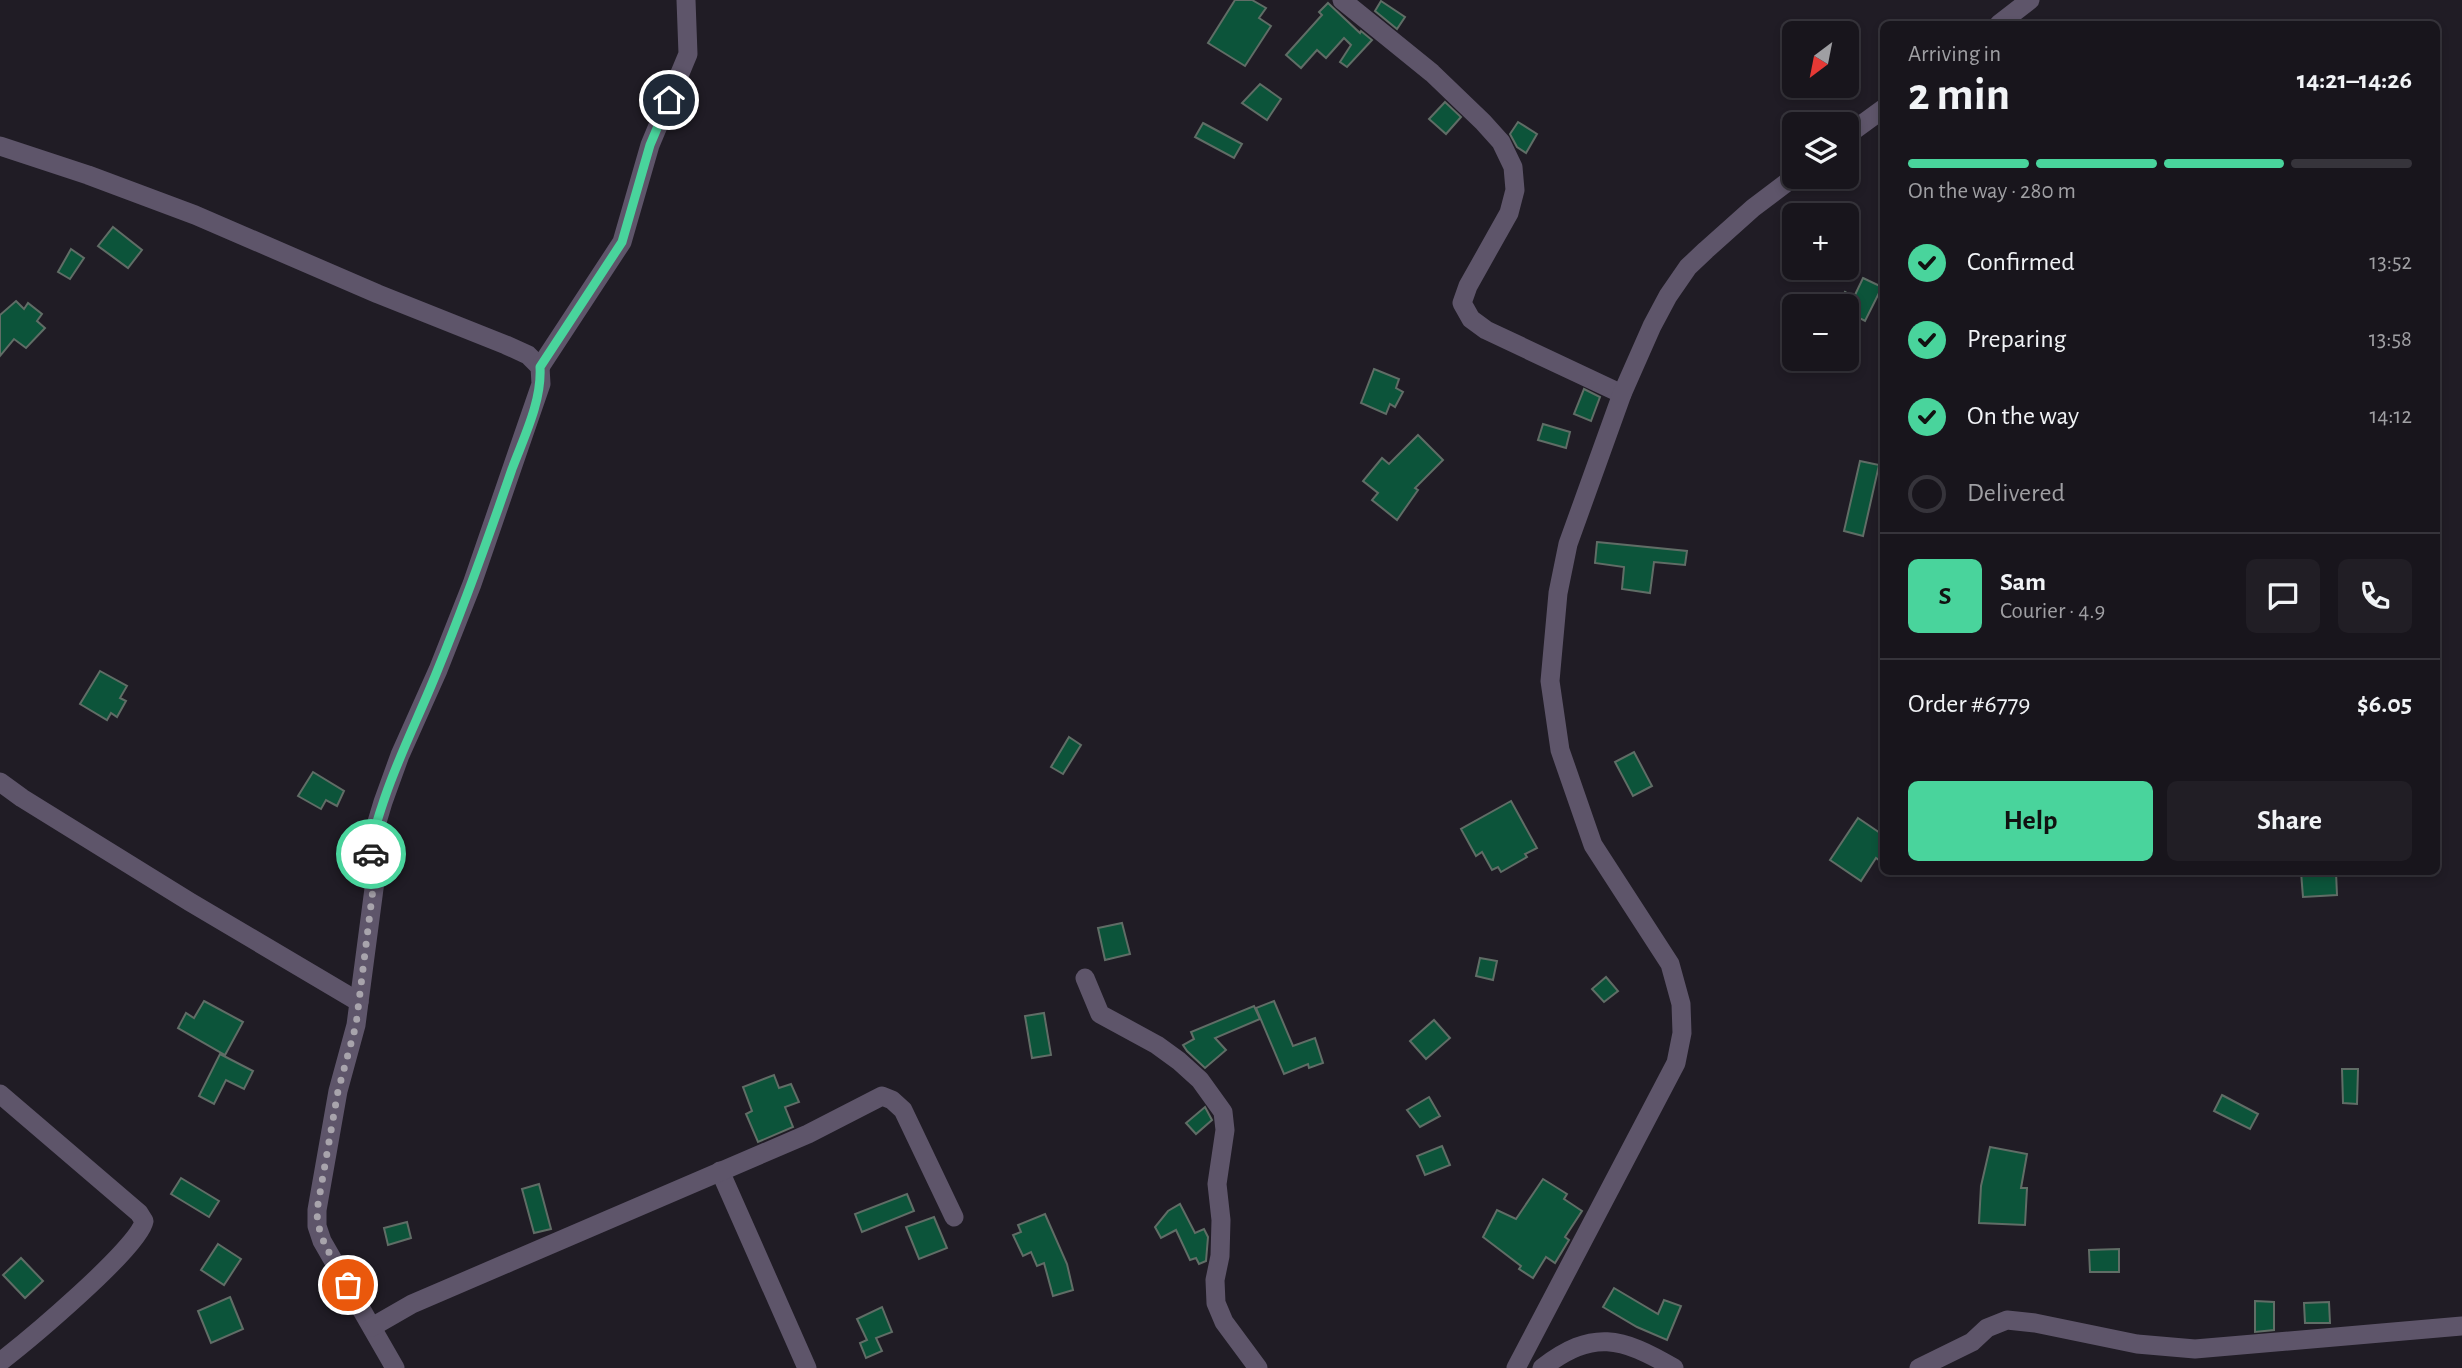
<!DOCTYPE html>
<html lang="en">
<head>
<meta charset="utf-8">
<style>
	:root { --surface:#18151c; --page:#211e25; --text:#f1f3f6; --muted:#9f9fa3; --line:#36343b; --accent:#49d49c }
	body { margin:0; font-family:"Alegreya Sans",sans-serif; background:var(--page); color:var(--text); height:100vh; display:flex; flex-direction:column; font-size:26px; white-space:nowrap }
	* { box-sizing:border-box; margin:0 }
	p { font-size:23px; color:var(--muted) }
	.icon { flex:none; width:38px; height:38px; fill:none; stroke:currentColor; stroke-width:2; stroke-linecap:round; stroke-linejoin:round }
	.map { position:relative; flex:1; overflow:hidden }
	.sheet { position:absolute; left:1880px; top:21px; width:560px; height:854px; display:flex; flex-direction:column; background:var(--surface); border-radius:10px; box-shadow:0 4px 10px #0003,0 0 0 2px var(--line) }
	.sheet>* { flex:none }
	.needle { width:46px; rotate:212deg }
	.tools { position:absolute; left:1782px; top:21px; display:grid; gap:14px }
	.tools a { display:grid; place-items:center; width:77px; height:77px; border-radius:10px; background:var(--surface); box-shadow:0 4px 10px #0003,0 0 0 2px var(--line); font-size:35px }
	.pin { position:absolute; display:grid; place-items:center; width:60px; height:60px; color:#fff; margin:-30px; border:4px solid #fff; border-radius:50%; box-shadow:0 2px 7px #0007 }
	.courier { position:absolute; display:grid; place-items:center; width:70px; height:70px; margin:-35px; border:5px solid #49d49c; border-radius:50%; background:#fff; color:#222; box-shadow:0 2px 9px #0007 }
	.overview em { font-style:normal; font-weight:700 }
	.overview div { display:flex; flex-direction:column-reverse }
	.overview { display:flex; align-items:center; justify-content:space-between; height:119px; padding:0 28px }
	h1 { font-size:46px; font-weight:700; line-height:52px }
	.bar { display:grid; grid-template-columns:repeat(4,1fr); gap:10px 7px; align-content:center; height:84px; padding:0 28px }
	.bar i { height:9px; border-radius:5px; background:var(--line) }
	.bar .active { background:var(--accent) }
	.bar p { grid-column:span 4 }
	.line { display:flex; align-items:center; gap:18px; padding:0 28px; border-top:2px solid var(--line) }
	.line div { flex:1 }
	.round { display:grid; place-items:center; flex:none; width:74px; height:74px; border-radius:10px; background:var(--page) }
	ol { padding:0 28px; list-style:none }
	li { display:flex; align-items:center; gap:21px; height:77px }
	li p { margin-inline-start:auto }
	li .icon { padding:7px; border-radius:50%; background:var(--accent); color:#111; stroke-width:4 }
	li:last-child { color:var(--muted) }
	li i { width:38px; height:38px; border:4px solid var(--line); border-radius:50% }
	.action { display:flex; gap:14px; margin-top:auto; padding:14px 28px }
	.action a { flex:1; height:80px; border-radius:10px; background:var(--accent); color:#111; font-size:28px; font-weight:700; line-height:80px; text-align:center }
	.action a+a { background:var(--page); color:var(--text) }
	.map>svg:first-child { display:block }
</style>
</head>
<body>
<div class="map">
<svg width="2462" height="1368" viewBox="0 0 2462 1368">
	<rect width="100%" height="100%" fill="#201c25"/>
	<g fill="#0c543a" stroke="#606d66" stroke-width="2">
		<polygon points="1235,0 1252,0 1266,8 1259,18 1271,26 1245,66 1208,43"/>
		<polygon points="1381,1 1405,17 1397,29 1375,11"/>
		<polygon points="1328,3 1360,33 1361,31 1372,40 1347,67 1340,62 1351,45 1344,38 1326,58 1317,50 1301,68 1286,55 1322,15 1319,12"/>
		<polygon points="1260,84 1281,99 1267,120 1242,103"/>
		<polygon points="1445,102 1461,117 1446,134 1429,119"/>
		<polygon points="1518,122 1537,134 1526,153 1517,147 1510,134"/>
		<polygon points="1203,123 1242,144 1234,158 1195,137"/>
		<polygon points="113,227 142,250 128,268 98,246"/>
		<polygon points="71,249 84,258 70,279 58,272"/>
		<polygon points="1863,278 1882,287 1865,321 1846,311 1846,306 1838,306 1845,292 1854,297"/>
		<polygon points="16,301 24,309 28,303 42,314 37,321 45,328 26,348 14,339 0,356 0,315"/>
		<polygon points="1374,369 1399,379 1396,388 1403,392 1395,407 1390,404 1386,414 1361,403"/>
		<polygon points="1584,389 1600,397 1591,421 1574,414"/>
		<polygon points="1543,424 1570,432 1566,448 1538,440"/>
		<polygon points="1418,435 1443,460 1415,488 1418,490 1397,520 1372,500 1378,493 1363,481 1382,458 1389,464"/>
		<polygon points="1860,461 1879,465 1863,536 1844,531"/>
		<polygon points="1597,542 1687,551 1685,565 1654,562 1650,593 1622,589 1624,567 1595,563"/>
		<polygon points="100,671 127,686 120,698 126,701 117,717 111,713 107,720 80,704"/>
		<polygon points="1069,737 1081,745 1063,774 1051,767"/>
		<polygon points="1634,752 1652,786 1633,796 1615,762"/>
		<polygon points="313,772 344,791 337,806 326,800 321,809 298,796"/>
		<polygon points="1511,801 1537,848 1525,854 1527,857 1501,872 1498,867 1492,870 1482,852 1476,856 1461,829"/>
		<polygon points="1858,818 1883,835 1883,863 1876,858 1861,881 1830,860"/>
		<polygon points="2301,872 2336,872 2337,895 2303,897"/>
		<polygon points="1122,923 1130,954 1105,960 1098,928"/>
		<polygon points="1480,958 1497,961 1493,980 1476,976"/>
		<polygon points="1606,977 1618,991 1604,1002 1592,989"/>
		<polygon points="204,1001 243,1022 225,1055 178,1028 186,1013 194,1018"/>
		<polygon points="1274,1001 1293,1046 1315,1038 1323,1063 1309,1068 1308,1064 1284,1074 1256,1008"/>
		<polygon points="1254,1006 1260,1019 1215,1038 1226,1050 1205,1068 1187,1051 1183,1045 1194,1039 1191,1032"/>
		<polygon points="1044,1013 1051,1055 1032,1058 1025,1016"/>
		<polygon points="1434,1020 1450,1038 1426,1059 1410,1041"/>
		<polygon points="220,1054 253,1071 244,1089 226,1080 214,1104 199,1096"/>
		<polygon points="2342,1069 2358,1069 2357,1104 2343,1103"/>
		<polygon points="774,1075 779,1088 791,1084 799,1102 785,1107 793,1127 758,1142 746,1114 752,1111 743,1087"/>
		<polygon points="2222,1095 2258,1114 2250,1129 2214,1111"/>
		<polygon points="1429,1097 1440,1116 1420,1127 1407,1110"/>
		<polygon points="1205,1107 1212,1120 1196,1134 1186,1123"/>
		<polygon points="1442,1146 1450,1165 1425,1175 1417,1156"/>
		<polygon points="1990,1147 2027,1154 2021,1188 2027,1188 2025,1225 1979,1223 1981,1186"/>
		<polygon points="181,1178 219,1201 209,1217 171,1194"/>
		<polygon points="1543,1179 1567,1194 1564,1199 1582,1211 1565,1237 1569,1240 1555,1263 1546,1257 1533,1278 1519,1269 1521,1266 1483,1237 1497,1210 1516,1219"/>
		<polygon points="539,1184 551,1229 534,1233 522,1189"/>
		<polygon points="907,1194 914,1211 862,1232 855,1214"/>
		<polygon points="1180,1204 1195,1233 1204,1229 1208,1237 1206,1261 1199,1264 1196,1258 1190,1260 1176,1230 1161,1238 1155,1227 1168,1211"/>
		<polygon points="1045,1214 1067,1264 1073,1290 1053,1296 1044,1263 1037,1266 1031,1252 1023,1256 1013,1235 1021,1232 1018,1225"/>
		<polygon points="934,1217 947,1248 919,1259 906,1227"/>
		<polygon points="407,1222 411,1238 388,1245 384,1228"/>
		<polygon points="218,1244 241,1259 224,1285 201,1270"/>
		<polygon points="2119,1249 2119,1272 2090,1272 2089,1250"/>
		<polygon points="21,1258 43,1281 25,1298 3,1275"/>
		<polygon points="1614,1288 1658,1314 1664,1300 1681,1306 1667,1340 1637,1327 1603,1307"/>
		<polygon points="230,1297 243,1329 211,1343 198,1311"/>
		<polygon points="2255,1301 2274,1302 2274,1330 2255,1332"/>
		<polygon points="2329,1302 2330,1323 2305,1323 2304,1303"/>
		<polygon points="882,1307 892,1332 876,1338 882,1351 866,1358 860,1343 867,1340 857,1319"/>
	</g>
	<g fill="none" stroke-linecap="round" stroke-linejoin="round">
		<g stroke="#5e556a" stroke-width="19">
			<polyline points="1342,0 1432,73 1483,122 1501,142 1513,167 1515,190 1509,213 1468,286 1462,303 1471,319 1486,330 1622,394"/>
			<polyline points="1999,24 2030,0"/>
			<polyline points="1846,136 1883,109"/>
			<polyline points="0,146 88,175 195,215 378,294 506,345 528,355 540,367 541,384 472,584 438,670 400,755 383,802 371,842 371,862 375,881 356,1025 338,1091 317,1210 317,1226 322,1241 395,1368"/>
			<polyline points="540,367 622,242 650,145 688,54 686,0"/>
			<polyline points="0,782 22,798 190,902 359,1002"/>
			<polyline points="1085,978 1100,1014 1157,1045 1179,1061 1200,1080 1223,1112 1225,1130 1217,1184 1221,1220 1220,1256 1215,1280 1216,1303 1224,1322 1258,1368"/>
			<path d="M0,1094L139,1213L144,1221C140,1247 26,1342 0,1362"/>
			<polyline points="720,1171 807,1368"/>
			<polyline points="372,1327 412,1304 808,1134 882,1096 892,1100 903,1110 954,1217"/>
			<polyline points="1516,1368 1676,1063 1682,1033 1681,1004 1670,964 1593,845 1560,750 1550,681 1558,593 1568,544 1622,394 1652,326 1668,296 1688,267 1706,250 1753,208 1794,177"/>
			<path d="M1542,1368C1593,1329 1621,1337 1674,1368"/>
			<polyline points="1919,1368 1972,1342 1987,1328 2007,1320 2035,1323 2137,1344 2195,1349 2462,1326"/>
		</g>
	</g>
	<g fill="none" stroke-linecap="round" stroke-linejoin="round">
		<path stroke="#a8a4ac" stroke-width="7" stroke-dasharray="0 12.6" d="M348,1285C334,1259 317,1240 317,1210L338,1091L356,1025L374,881L371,854"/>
		<path stroke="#49d49c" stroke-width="9" d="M371,854C372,834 379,815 385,797C400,753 421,712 438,669C465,603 489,536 512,469C524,437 542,401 540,367L622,242L650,145L669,100"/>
	</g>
</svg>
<div class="tools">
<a><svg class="needle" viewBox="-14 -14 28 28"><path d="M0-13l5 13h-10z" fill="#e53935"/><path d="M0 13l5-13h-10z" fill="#9f9fa3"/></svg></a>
<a><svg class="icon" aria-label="layers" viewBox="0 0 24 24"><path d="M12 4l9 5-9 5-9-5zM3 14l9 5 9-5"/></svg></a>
<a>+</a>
<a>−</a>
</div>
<div class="pin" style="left:348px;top:1285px;background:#ea580c"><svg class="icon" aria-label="bag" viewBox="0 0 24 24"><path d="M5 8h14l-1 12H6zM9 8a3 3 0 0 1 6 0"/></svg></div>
<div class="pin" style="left:669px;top:100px;background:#1f2937"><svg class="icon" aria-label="home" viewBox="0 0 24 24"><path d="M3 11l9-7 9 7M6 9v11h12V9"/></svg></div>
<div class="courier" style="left:371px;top:854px"><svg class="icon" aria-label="car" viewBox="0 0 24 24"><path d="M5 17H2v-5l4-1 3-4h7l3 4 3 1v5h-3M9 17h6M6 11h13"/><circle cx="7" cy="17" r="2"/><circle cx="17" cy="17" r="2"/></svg></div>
<section class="sheet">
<div class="overview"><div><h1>2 min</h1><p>Arriving in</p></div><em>14:21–14:26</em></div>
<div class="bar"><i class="active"></i><i class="active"></i><i class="active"></i><i></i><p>On the way · 280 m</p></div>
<ol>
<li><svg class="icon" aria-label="check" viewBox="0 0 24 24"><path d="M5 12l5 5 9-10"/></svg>Confirmed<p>13:52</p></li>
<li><svg class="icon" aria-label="check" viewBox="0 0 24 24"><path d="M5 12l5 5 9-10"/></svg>Preparing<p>13:58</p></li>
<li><svg class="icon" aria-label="check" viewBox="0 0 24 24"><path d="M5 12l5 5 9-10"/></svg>On the way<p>14:12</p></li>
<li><i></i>Delivered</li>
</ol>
<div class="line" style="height:126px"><b class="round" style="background:var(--accent);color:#111">S</b><div><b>Sam</b><p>Courier · 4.9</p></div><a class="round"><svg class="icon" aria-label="chat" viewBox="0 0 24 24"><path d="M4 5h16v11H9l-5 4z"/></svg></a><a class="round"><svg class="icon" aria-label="phone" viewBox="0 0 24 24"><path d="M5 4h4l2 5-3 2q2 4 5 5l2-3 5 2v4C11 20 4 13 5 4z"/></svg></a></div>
<div class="line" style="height:91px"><div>Order #6779</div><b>$6.05</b></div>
<div class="action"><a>Help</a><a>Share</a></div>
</section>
</div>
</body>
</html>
